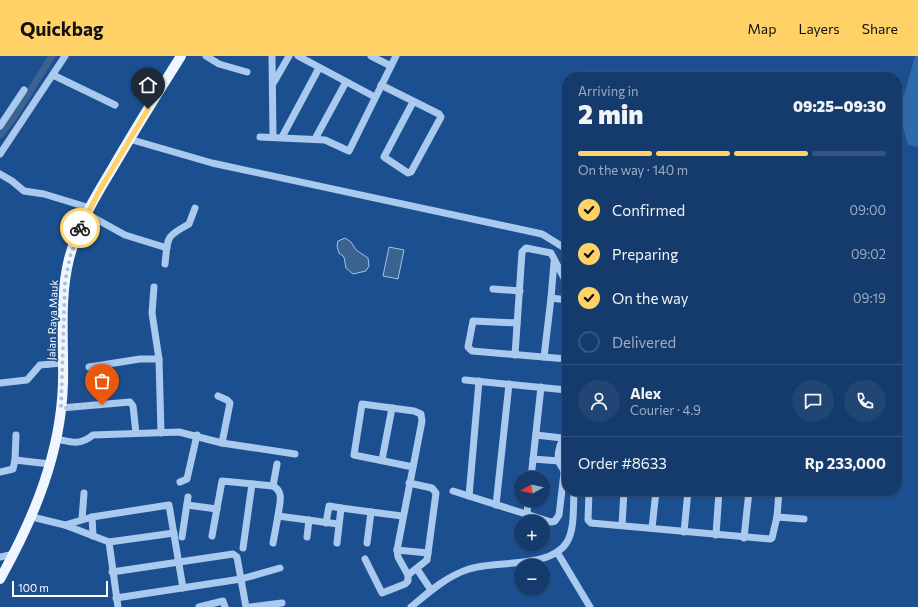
<!DOCTYPE html>
<html lang="en">
<head>
<meta charset="utf-8">
<style>
	:root { --surface:#143b6b; --page:#214673; --text:#f1f3f6; --muted:#9dadc1; --line:#33557e; --accent:#ffd166 }
	body { margin:0; font-family:Commissioner,sans-serif; background:var(--page); color:var(--text); height:100vh; display:flex; flex-direction:column; font-size:15px; white-space:nowrap }
	* { box-sizing:border-box; margin:0 }
	p { font-size:13px; color:var(--muted) }
	.icon { flex:none; width:22px; height:22px; fill:none; stroke:currentColor; stroke-width:2; stroke-linecap:round; stroke-linejoin:round }
	.map { position:relative; flex:1; overflow:hidden }
	.panel { position:absolute; left:562px; top:16px; width:340px; height:424px; display:flex; flex-direction:column; background:var(--surface); border-radius:16px; box-shadow:0 1px 3px #0004,0 0 0 1px var(--line) }
	.panel>* { flex:none }
	.needle { width:26px; rotate:262deg }
	.controls { position:absolute; left:514px; top:415px; display:grid; gap:8px }
	.controls a { display:grid; place-items:center; width:36px; height:36px; border-radius:50%; background:var(--surface); box-shadow:0 1px 3px #0004,0 0 0 1px var(--line); font-size:20px }
	.scale { position:absolute; left:12px; bottom:10px; width:96px; box-sizing:border-box; padding-left:4px; border:2px solid #fff; border-top:0; font-size:11px; line-height:14px; white-space:nowrap; color:#fff; -webkit-text-stroke:3px #1b4f8f; paint-order:stroke }
	.pin { position:absolute; display:grid; place-items:center; width:34px; height:34px; color:#fff; margin:-41px -17px; border-radius:50% 50% 50% 0; rotate:-45deg; box-shadow:0 0 4px #0007 }
	.pin .icon { rotate:45deg }
	.courier { position:absolute; display:grid; place-items:center; width:40px; height:40px; margin:-20px; border:3px solid #ffd166; border-radius:50%; background:#fff; color:#222; box-shadow:0 1px 5px #0007 }
	.head em { font-style:normal; font-weight:800 }
	.head div { display:flex; flex-direction:column-reverse }
	.head { display:flex; align-items:center; justify-content:space-between; height:68px; padding:0 16px }
	h1 { font-size:26px; font-weight:800; line-height:30px }
	.bar { display:grid; grid-template-columns:repeat(4,1fr); gap:6px 4px; align-content:center; height:48px; padding:0 16px }
	.bar i { height:5px; border-radius:3px; background:var(--line) }
	.bar .current { background:var(--accent) }
	.bar p { grid-column:span 4 }
	.line { display:flex; align-items:center; gap:10px; padding:0 16px; border-top:1px solid var(--line) }
	.line div { flex:1 }
	.round { display:grid; place-items:center; flex:none; width:42px; height:42px; border-radius:21px; background:var(--page) }
	ol { padding:0 16px; list-style:none }
	li { display:flex; align-items:center; gap:12px; height:44px }
	li p { margin-inline-start:auto }
	li .icon { padding:4px; border-radius:50%; background:var(--accent); color:#111; stroke-width:4 }
	li:last-child { color:var(--muted) }
	li i { width:22px; height:22px; border:2px solid var(--line); border-radius:50% }
	header { display:flex; align-items:center; gap:24px; box-sizing:border-box; height:56px; padding:0 20px; background:var(--accent); color:#111 }
	header strong { font-size:19px }
	nav { display:flex; gap:22px; margin-inline-start:auto; font-size:14px }
	.map>svg:first-child { display:block }
</style>
</head>
<body>
<header>
<strong>Quickbag</strong>
<nav><a>Map</a><a>Layers</a><a>Share</a></nav>
</header>
<div class="map">
<svg width="918" height="551" viewBox="0 0 918 551">
	<rect width="100%" height="100%" fill="#1b4f8f"/>
	<polygon fill="#2e69ad" points="915,0 918,0 918,91 908,89 899,57"/>
	<g fill="#3c6290" stroke="#9cc4f0">
		<polygon points="345,182 351,186 356,194 368,202 369,210 366,215 353,218 346,212 344,201 339,197 337,190 338,185"/>
		<polygon points="389,191 404,194 398,223 383,220"/>
	</g>
	<g fill="none" stroke-linecap="round" stroke-linejoin="round">
		<polyline stroke="#3c6290" stroke-width="7" points="0,79 14,61 52,0"/>
		<g stroke="#a9c9ee" stroke-width="7">
			<polyline points="206,0 219,8 247,16"/>
			<polyline points="272,0 273,80"/>
			<polyline points="298,0 375,41"/>
			<polyline points="371,0 391,10"/>
			<polyline points="53,19 115,49"/>
			<polyline points="274,26 289,0"/>
			<polyline points="381,29 439,58 441,61 411,116 408,117 384,101 413,46"/>
			<polyline points="0,70 24,34"/>
			<polyline points="260,81 325,84 349,95 396,0"/>
			<polyline points="282,81 319,12"/>
			<polyline points="129,83 212,107 542,178 563,191 567,196"/>
			<polyline points="315,83 346,26"/>
			<polyline points="0,98 65,0"/>
			<polyline points="0,118 12,125 24,135 44,138 90,152"/>
			<polyline points="87,158 125,179 167,192"/>
			<path d="M165,208C168,181 165,181 189,168L195,152"/>
			<polyline points="154,231 152,257 159,303 161,377"/>
			<polyline points="493,233 520,235"/>
			<polyline points="551,242 554,206"/>
			<polyline points="517,267 473,265 468,291 472,295 567,303"/>
			<polyline points="515,299 522,196 526,192 551,197 567,228"/>
			<polyline points="544,301 551,242 567,244"/>
			<polyline points="89,311 140,303 159,303"/>
			<polyline points="465,324 567,334"/>
			<polyline points="0,327 27,324 40,309 63,307"/>
			<polyline points="218,340 227,344 230,347 222,387"/>
			<polyline points="61,352 130,346 133,350 136,377"/>
			<polyline points="536,379 562,382"/>
			<path d="M56,383C72,386 79,390 93,379L179,376L222,387L295,398"/>
			<polyline points="533,403 559,405"/>
			<polyline points="15,404 50,408"/>
			<polyline points="382,404 392,352"/>
			<path d="M277,408L273,430C285,436 279,449 278,460"/>
			<polyline points="0,416 13,413 15,404 16,379"/>
			<polyline points="531,422 541,331"/>
			<polyline points="180,426 187,423 197,379"/>
			<polyline points="409,427 432,432 436,437 428,497"/>
			<path d="M453,435L551,466L555,465L559,459L564,417C564,412 560,410 559,406C556,396 562,383 567,376"/>
			<polyline points="589,435 588,464 591,467 770,483 772,482 777,461 779,435"/>
			<polyline points="469,440 479,325"/>
			<polyline points="187,449 217,453"/>
			<polyline points="496,449 509,328"/>
			<polyline points="527,459 528,444"/>
			<polyline points="32,461 65,469 109,486 174,477"/>
			<polyline points="92,461 93,480"/>
			<polyline points="777,461 804,463"/>
			<polyline points="82,463 84,437"/>
			<polyline points="326,467 329,450 341,452"/>
			<polyline points="65,469 92,461 169,449 183,532"/>
			<polyline points="622,469 624,435"/>
			<polyline points="652,472 656,435"/>
			<polyline points="684,476 688,435"/>
			<polyline points="716,479 719,435"/>
			<polyline points="212,480 222,425 273,430"/>
			<polyline points="182,481 188,441"/>
			<polyline points="307,481 309,464"/>
			<polyline points="744,482 749,435"/>
			<polyline points="109,486 118,551"/>
			<polyline points="273,487 278,460 338,468"/>
			<polyline points="337,487 341,452 402,460"/>
			<polyline points="367,487 371,456"/>
			<polyline points="243,492 252,428"/>
			<polyline points="397,494 422,365 421,358 414,355 362,348 354,399 413,411"/>
			<polygon points="397,494 428,497 427,504 408,519 398,501"/>
			<polyline points="557,496 590,551"/>
			<polyline points="0,501 14,498"/>
			<polyline points="365,503 382,537 405,528 408,525 408,519"/>
			<polyline points="417,513 431,534"/>
			<polyline points="112,516 233,498 237,501 246,551"/>
			<polyline points="116,542 241,523 280,512"/>
			<polyline points="199,551 223,545 225,551"/>
			<polyline points="251,551 282,547"/>
			<path d="M411,551C429,536 447,520 469,513C496,504 551,513 567,486C575,473 573,450 574,435"/>
		</g>
		<path stroke="#f0f6ff" stroke-width="10" d="M0,523C34,462 61,397 63,327C64,286 59,243 69,203C77,171 95,141 112,113C134,75 157,38 181,0"/>
	</g>
	<g fill="none" stroke-linecap="round" stroke-linejoin="round">
		<polyline stroke="#afc1d8" stroke-width="4" stroke-dasharray="0 7.2" points="80,172 70,201 65,226 61,352 102,349"/>
		<polyline stroke="#ffd166" stroke-width="5" points="80,172 102,130 148,53"/>
	</g>
	<g text-anchor="middle" dominant-baseline="central" stroke-width="3" stroke-linejoin="round" paint-order="stroke">
		<g font-size="11" fill="#fff" stroke="#1b4f8f">
			<text transform="translate(52 264) rotate(-88)">Jalan Raya Mauk</text>
		</g>
	</g>
</svg>
<div class="controls">
<a><svg class="needle" viewBox="-14 -14 28 28"><path d="M0-13l5 13h-10z" fill="#e53935"/><path d="M0 13l5-13h-10z" fill="#9dadc1"/></svg></a>
<a>+</a>
<a>−</a>
</div>
<div class="scale">100 m</div>
<div class="pin" style="left:102px;top:349px;background:#ea580c"><svg class="icon" aria-label="bag" viewBox="0 0 24 24"><path d="M5 8h14l-1 12H6zM9 8a3 3 0 0 1 6 0"/></svg></div>
<div class="pin" style="left:148px;top:53px;background:#1f2937"><svg class="icon" aria-label="home" viewBox="0 0 24 24"><path d="M3 11l9-7 9 7M6 9v11h12V9"/></svg></div>
<div class="courier" style="left:80px;top:172px"><svg class="icon" aria-label="bike" viewBox="0 0 24 24"><circle cx="6" cy="16" r="4"/><circle cx="18" cy="16" r="4"/><path d="M6 16l4-8h5l3 8M10 8l3 8H6M13 5h3"/></svg></div>
<section class="panel">
<div class="head"><div><h1>2 min</h1><p>Arriving in</p></div><em>09:25–09:30</em></div>
<div class="bar"><i class="current"></i><i class="current"></i><i class="current"></i><i></i><p>On the way · 140 m</p></div>
<ol>
<li><svg class="icon" aria-label="check" viewBox="0 0 24 24"><path d="M5 12l5 5 9-10"/></svg>Confirmed<p>09:00</p></li>
<li><svg class="icon" aria-label="check" viewBox="0 0 24 24"><path d="M5 12l5 5 9-10"/></svg>Preparing<p>09:02</p></li>
<li><svg class="icon" aria-label="check" viewBox="0 0 24 24"><path d="M5 12l5 5 9-10"/></svg>On the way<p>09:19</p></li>
<li><i></i>Delivered</li>
</ol>
<div class="line" style="height:72px"><a class="round"><svg class="icon" aria-label="person" viewBox="0 0 24 24"><circle cx="12" cy="8" r="4"/><path d="M4 21q1-7 8-7t8 7"/></svg></a><div><b>Alex</b><p>Courier · 4.9</p></div><a class="round"><svg class="icon" aria-label="chat" viewBox="0 0 24 24"><path d="M4 5h16v11H9l-5 4z"/></svg></a><a class="round"><svg class="icon" aria-label="phone" viewBox="0 0 24 24"><path d="M5 4h4l2 5-3 2q2 4 5 5l2-3 5 2v4C11 20 4 13 5 4z"/></svg></a></div>
<div class="line" style="height:52px"><div>Order #8633</div><b>Rp 233,000</b></div>
</section>
</div>
</body>
</html>
